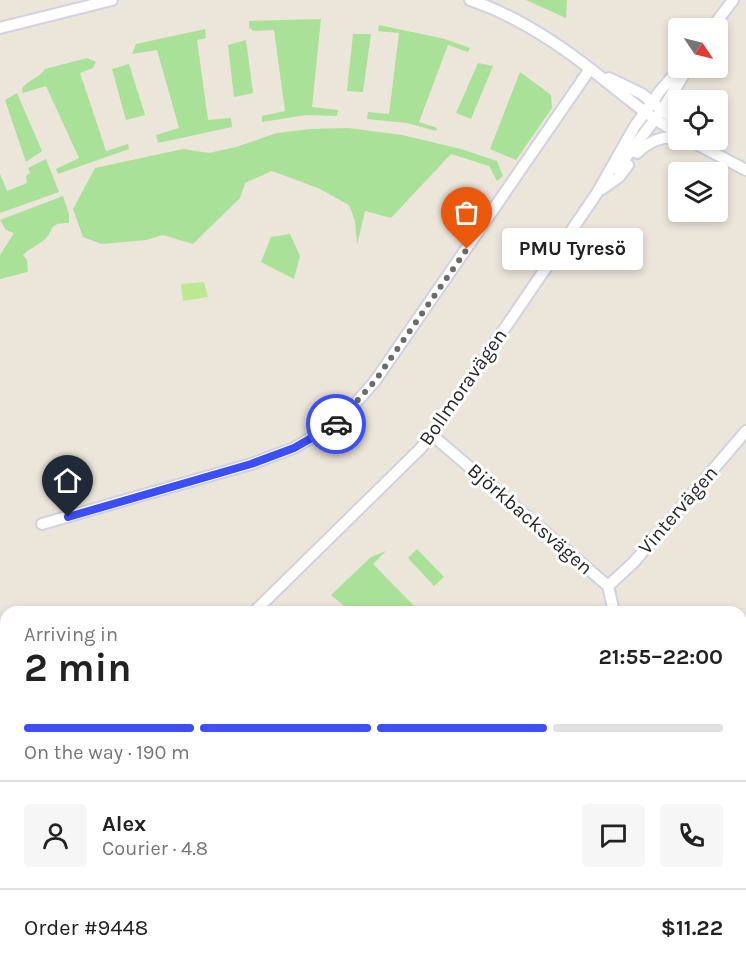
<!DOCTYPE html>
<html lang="en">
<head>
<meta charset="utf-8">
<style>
	:root { --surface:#fff; --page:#f6f6f6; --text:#222; --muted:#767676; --line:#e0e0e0; --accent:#3c4ff6 }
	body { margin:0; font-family:Karla,sans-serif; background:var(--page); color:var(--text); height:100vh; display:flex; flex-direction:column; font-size:22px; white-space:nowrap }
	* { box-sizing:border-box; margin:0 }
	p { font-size:20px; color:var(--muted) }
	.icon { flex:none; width:33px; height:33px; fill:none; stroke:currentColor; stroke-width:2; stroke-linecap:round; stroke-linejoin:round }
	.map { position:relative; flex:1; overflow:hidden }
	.panel { position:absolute; left:0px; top:606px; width:747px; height:372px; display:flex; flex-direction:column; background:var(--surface); border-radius:18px 18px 0 0; box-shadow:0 3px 9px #0003 }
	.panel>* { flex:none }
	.needle { width:39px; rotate:125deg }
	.tools { position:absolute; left:668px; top:18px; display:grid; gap:12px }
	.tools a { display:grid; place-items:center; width:60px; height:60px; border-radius:6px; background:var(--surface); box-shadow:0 3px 9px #0003; font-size:30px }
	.pin { position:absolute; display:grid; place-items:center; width:51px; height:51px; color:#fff; margin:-62px -26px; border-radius:50% 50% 50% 0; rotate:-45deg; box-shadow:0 0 6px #0007 }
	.pin .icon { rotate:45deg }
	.courier { position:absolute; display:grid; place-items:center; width:60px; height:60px; margin:-30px; border:4px solid #3c4ff6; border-radius:50%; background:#fff; color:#222; box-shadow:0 2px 8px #0007 }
	.bubble { position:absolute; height:42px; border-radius:6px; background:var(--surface); box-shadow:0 3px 9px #0003; font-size:20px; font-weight:700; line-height:42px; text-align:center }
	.head em { font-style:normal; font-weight:700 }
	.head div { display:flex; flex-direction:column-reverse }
	.head { display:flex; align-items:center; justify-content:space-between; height:102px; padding:0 24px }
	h1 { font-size:39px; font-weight:700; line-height:45px }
	.bar { display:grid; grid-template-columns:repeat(4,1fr); gap:9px 6px; align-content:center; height:72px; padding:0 24px }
	.bar i { height:8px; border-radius:4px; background:var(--line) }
	.bar .on { background:var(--accent) }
	.bar p { grid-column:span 4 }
	.line { display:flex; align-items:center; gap:15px; padding:0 24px; border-top:2px solid var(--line) }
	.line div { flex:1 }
	.round { display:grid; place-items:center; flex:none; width:63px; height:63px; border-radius:6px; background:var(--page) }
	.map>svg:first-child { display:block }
</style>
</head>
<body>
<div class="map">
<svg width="746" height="978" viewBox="0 0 746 978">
	<rect width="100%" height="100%" fill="#ebe5da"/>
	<g fill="#aae198">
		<polygon points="526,0 567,0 566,18"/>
		<polygon points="321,19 312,107 338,110 337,116 306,115 262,122 262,116 285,111 274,30 254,31 249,28 249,21"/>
		<polygon points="379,25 445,39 470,48 468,52 448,45 419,122 437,128 436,131 407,123 367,119 368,112 389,114 399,33 378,31"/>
		<polygon points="205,29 206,38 197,40 208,120 231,118 232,127 158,143 156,135 179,128 157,50 132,54 136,44"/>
		<polygon points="353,34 371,34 363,92 347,91"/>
		<polygon points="246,40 253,93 234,97 228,45"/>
		<path d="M87,58L96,62L93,68L80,73L106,151L128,144L129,149L58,174L56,169L79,158L46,86L23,93L22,88C29,80 40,77 45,69Z"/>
		<polygon points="478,63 493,66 471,119 456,113"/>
		<polygon points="129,64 145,115 126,120 112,69"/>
		<polygon points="520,72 551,95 552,108 516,160 490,149"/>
		<polygon points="17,93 42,151 26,162 5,100"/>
		<polygon points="348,128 402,135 461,149 497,161 503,176 497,181 489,166 451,154 391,218 365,211 357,245 355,221 349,205 318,188 272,171 245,183 240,198 193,244 163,235 146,240 102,244 83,237 73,209 95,168 183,149 209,153 236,147 277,133 311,129"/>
		<polygon points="46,159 59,192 0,213 0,174 7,191 27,183 26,176 30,173 28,168"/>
		<path d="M63,196L69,214V223C46,223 56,230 43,241C36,246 29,249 23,255L27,260L28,272L0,279V255L14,233L6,230L0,220Z"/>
		<polygon points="290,234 300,256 294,279 261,262 271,237"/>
		<polygon points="417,549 444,577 434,586 408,558"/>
		<polygon points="386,551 373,564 420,612 351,612 331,595 371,557"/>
	</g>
	<polygon fill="#bde893" points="204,282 208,297 183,301 181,284"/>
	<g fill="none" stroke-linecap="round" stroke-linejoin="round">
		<defs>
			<g id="minor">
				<path d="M470,0C515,15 556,42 593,71C621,93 647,116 678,133"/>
				<polyline points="0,28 112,0"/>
				<polyline points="712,28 733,0"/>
				<polyline points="609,78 642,94 678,123"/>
				<polyline points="689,140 746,170"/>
				<path d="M637,153C648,142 663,135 678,138"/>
				<polyline points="617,169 662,110 688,68"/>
				<polyline points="602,189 619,177 628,165"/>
				<polyline points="432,435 608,586 614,612"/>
				<polyline points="42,524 251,464 294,448 340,421 375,381 590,69"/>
				<polyline points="608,586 634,562 746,431"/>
				<polyline points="254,612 420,449 432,435 597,193 635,126 660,91 680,68"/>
				<polyline points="0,646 6,646"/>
				<polyline points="741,774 746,772"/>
				<polyline points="741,955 746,954"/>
				<polyline points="698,972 699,978"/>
				<polyline points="82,978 83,972"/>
				<polyline points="90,978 91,972"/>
				<polyline points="718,978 746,975"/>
			</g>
		</defs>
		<use href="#minor" stroke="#d0d2e1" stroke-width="14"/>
		<use href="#minor" stroke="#fff" stroke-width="10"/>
	</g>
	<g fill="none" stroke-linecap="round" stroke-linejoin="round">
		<polyline stroke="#6d6b67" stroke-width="6" stroke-dasharray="0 10.8" points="336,424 375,381 467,249"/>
		<polyline stroke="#3c4ff6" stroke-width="8" points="68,517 251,464 294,448 336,424"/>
	</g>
	<g text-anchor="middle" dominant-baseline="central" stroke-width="6" stroke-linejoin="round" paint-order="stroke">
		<g font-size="20" fill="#292929" stroke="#fff">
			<text transform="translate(463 387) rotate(-55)">Bollmoravägen</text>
			<text transform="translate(678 510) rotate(-49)">Vintervägen</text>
			<text transform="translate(530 519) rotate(41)">Björkbacksvägen</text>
		</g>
	</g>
</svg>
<div class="tools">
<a><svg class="needle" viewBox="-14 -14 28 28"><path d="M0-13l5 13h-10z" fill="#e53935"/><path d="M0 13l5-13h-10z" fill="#767676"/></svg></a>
<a><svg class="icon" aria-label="locate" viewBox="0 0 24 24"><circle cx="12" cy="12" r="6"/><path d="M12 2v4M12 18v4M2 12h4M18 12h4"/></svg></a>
<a><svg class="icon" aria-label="layers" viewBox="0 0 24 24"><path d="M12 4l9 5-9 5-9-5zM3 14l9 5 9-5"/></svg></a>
</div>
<div class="pin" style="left:467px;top:249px;background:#ea580c"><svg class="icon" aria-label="bag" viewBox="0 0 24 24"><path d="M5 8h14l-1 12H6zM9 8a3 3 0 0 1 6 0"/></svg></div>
<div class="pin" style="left:68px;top:517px;background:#1f2937"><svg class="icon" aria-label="home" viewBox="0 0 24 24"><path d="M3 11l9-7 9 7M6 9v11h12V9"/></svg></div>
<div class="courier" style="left:336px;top:424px"><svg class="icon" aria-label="car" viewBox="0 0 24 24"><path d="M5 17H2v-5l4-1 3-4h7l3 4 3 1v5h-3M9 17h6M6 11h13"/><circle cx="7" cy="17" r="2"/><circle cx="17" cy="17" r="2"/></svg></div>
<div class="bubble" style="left:502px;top:228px;width:141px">PMU Tyresö</div>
<section class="panel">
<div class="head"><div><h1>2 min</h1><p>Arriving in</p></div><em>21:55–22:00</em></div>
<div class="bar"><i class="on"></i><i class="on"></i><i class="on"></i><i></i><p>On the way · 190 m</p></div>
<div class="line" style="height:108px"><a class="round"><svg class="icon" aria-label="person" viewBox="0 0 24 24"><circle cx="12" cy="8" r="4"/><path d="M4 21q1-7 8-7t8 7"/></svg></a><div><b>Alex</b><p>Courier · 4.8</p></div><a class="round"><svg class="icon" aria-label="chat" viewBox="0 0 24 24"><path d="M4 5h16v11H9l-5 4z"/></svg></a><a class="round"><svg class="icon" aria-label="phone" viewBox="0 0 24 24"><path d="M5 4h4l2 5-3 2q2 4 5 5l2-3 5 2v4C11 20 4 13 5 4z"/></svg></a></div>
<div class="line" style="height:78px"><div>Order #9448</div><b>$11.22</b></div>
</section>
</div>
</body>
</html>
